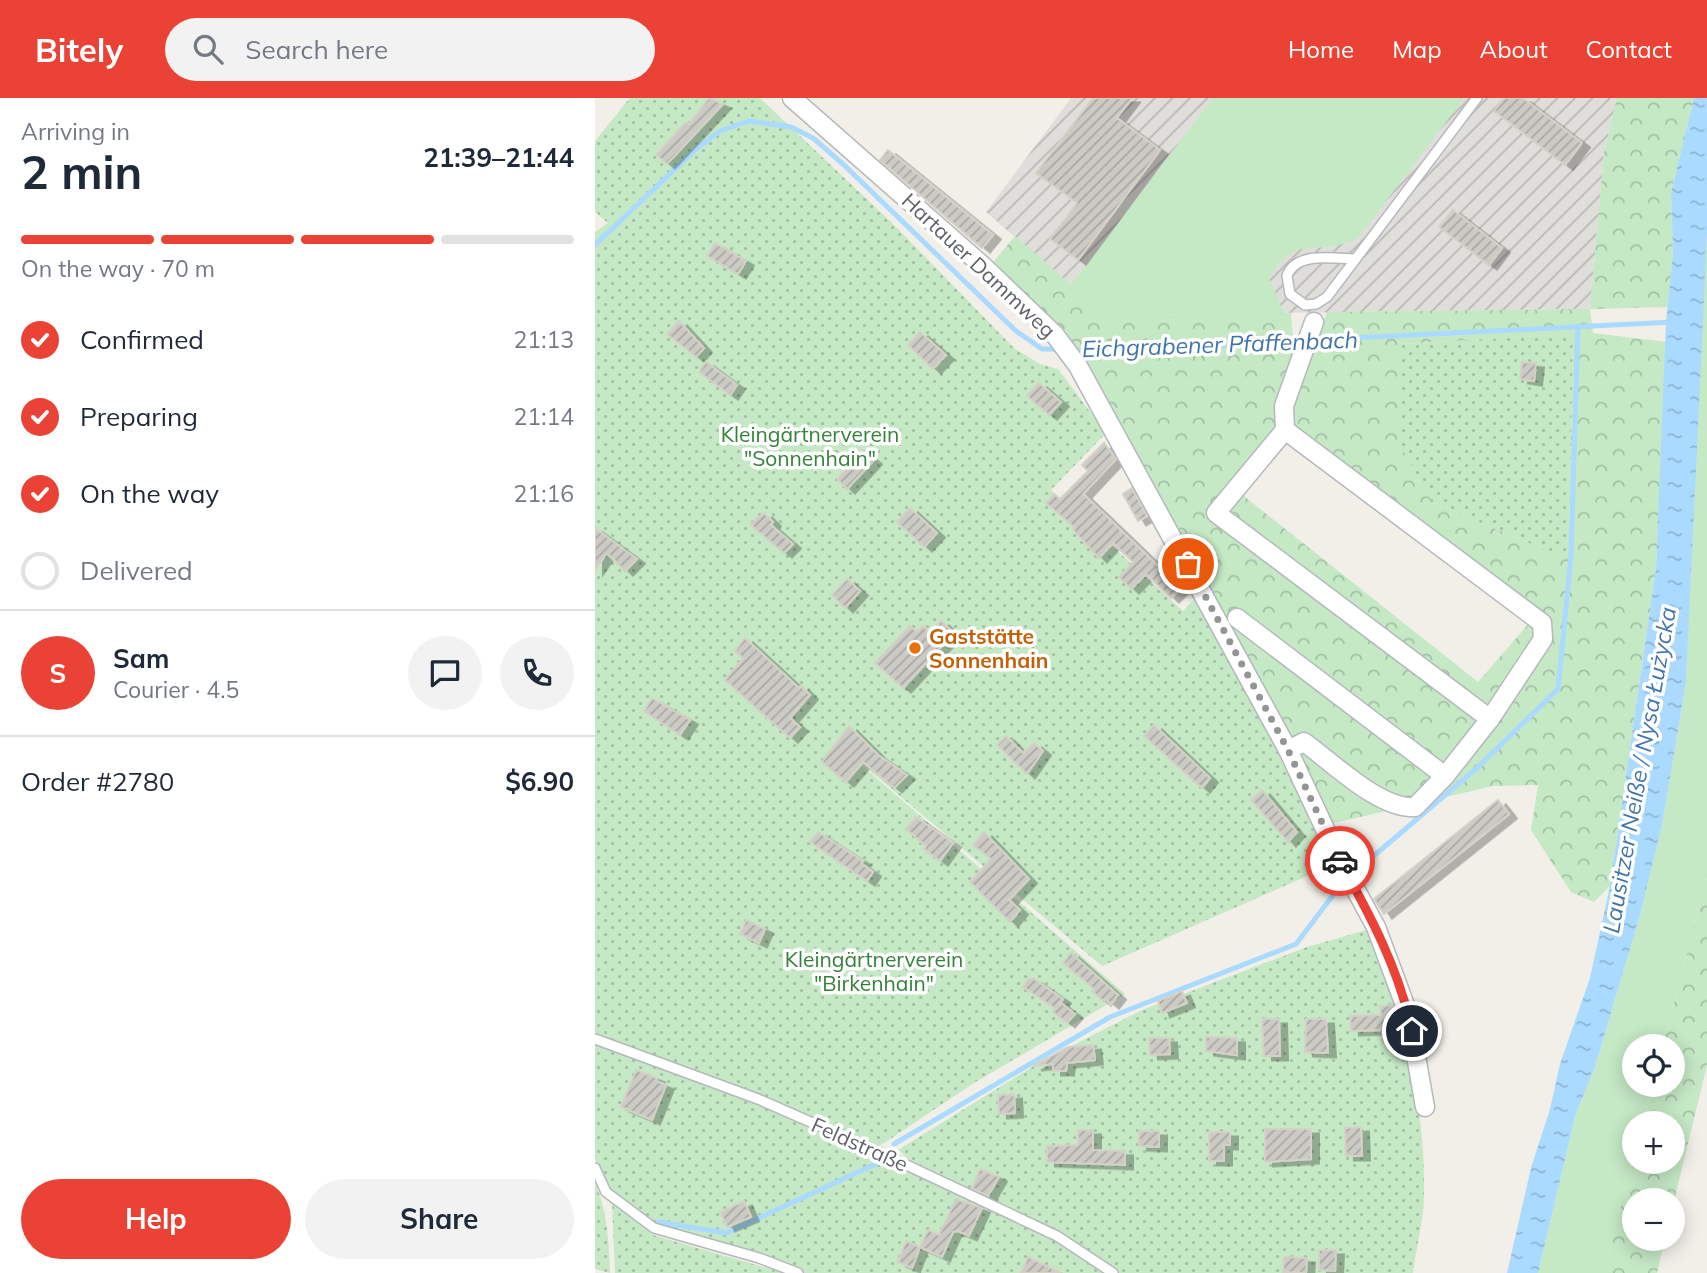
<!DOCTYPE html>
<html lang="en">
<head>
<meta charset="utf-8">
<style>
	:root { --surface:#fff; --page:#f2f2f3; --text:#1f2937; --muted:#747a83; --line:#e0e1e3; --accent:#ea4335 }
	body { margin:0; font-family:Mulish,sans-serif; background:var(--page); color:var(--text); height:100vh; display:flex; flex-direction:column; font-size:26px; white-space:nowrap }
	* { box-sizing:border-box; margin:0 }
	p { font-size:23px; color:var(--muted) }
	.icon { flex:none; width:38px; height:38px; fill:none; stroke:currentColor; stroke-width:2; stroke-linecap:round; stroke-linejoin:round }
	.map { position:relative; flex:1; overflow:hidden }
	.sheet { display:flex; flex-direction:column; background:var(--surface); width:595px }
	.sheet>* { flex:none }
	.buttons { position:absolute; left:1027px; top:936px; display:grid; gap:14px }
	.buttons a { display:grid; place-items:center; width:63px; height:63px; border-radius:50%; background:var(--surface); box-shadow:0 4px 18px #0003; font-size:35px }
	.pin { position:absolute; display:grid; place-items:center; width:60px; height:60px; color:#fff; margin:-30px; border:4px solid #fff; border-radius:50%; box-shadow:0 2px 7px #0007 }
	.courier { position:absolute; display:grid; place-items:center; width:70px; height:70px; margin:-35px; border:5px solid #ea4335; border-radius:50%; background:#fff; color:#222; box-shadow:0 2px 9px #0007 }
	.summary em { font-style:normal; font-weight:700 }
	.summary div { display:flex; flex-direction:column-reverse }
	.summary { display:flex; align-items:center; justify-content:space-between; height:119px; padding:0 21px }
	h1 { font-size:46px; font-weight:700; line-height:52px }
	.bar { display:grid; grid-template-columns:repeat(4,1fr); gap:10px 7px; align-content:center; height:84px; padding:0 21px }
	.bar i { height:9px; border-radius:5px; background:var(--line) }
	.bar .active { background:var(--accent) }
	.bar p { grid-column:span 4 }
	.line { display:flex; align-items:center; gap:18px; padding:0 21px; border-top:2px solid var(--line) }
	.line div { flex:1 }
	.round { display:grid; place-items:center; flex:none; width:74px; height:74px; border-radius:37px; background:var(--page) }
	ol { padding:0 21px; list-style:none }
	li { display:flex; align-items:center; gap:21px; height:77px }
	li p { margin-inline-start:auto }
	li .icon { padding:7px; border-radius:50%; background:var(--accent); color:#fff; stroke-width:4 }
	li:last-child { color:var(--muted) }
	li i { width:38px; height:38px; border:4px solid var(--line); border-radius:50% }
	.primary-button { display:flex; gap:14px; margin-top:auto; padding:14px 21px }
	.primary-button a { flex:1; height:80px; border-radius:42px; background:var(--accent); color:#fff; font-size:28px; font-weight:700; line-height:80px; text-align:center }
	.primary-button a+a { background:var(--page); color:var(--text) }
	header { display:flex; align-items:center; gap:42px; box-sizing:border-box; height:98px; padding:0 35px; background:var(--accent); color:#fff }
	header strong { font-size:33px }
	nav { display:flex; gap:38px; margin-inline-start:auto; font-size:24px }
	.search { width:490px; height:63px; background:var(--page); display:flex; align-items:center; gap:18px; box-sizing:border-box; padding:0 24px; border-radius:38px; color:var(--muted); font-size:26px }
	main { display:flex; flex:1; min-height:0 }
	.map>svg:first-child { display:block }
</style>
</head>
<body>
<header>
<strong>Bitely</strong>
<div class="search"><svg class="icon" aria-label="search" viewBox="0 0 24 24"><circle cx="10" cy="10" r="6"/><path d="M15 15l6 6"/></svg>Search here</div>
<nav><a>Home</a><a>Map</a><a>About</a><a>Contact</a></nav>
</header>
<main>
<section class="sheet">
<div class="summary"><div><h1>2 min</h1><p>Arriving in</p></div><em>21:39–21:44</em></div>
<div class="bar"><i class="active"></i><i class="active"></i><i class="active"></i><i></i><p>On the way · 70 m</p></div>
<ol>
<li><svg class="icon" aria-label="check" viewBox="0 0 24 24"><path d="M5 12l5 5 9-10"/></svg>Confirmed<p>21:13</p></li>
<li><svg class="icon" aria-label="check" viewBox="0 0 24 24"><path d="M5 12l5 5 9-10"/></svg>Preparing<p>21:14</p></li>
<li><svg class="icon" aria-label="check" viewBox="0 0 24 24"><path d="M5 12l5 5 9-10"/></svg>On the way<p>21:16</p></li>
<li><i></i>Delivered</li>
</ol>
<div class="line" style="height:126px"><b class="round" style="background:var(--accent);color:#fff">S</b><div><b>Sam</b><p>Courier · 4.5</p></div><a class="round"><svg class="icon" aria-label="chat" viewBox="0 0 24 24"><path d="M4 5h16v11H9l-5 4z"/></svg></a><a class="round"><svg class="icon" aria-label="phone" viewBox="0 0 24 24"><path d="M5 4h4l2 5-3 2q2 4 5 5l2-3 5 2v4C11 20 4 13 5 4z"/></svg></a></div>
<div class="line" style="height:91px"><div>Order #2780</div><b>$6.90</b></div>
<div class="primary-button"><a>Help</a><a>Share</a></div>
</section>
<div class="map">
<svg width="1112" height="1175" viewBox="0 0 1112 1175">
	<defs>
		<pattern id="industrial-furrows" width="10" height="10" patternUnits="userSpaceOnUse" patternTransform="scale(1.75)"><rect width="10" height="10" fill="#e0deda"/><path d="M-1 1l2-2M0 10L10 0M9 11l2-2" fill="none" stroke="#b9b8b5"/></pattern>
		<pattern id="forest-crowns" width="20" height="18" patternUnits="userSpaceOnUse" patternTransform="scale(1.75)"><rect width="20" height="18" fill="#c5e8c5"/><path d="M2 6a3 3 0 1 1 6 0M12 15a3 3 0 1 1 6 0" fill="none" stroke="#a3c0a4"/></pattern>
		<pattern id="garden-dots" width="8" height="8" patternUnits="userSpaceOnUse" patternTransform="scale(1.75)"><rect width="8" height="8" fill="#c5e8c5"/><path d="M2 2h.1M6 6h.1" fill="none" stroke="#a3c0a4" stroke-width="1.8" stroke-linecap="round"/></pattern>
		<pattern id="water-ripples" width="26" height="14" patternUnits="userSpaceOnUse" patternTransform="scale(1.75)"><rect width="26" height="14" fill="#aadaff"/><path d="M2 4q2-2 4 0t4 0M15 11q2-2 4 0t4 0" fill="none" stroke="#8eb4d2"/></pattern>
		<pattern id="building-hatch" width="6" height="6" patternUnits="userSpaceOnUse" patternTransform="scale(1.75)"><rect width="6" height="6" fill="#cccac5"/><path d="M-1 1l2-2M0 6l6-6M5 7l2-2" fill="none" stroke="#a9a8a4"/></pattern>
		<filter id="shadow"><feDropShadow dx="8" dy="4.5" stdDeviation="0" flood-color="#0004"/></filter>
	</defs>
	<rect width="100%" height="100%" fill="#f1efe8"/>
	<polygon fill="url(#industrial-furrows)" points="476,0 1022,0 1009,55 995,211 510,217 391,114"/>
	<g fill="#c5e8c5">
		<path d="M618,0H869L764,139C724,162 701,132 674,180L689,215L510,217L476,187Z"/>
		<polygon points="1112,141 1112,780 1068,948 1040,948 1040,987 1058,987 1047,1025 1040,1026 1039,1054 1009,1175 943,1175 981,1015 1000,969 1045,817 1067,727 1091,584 1105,223"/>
	</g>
	<g fill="url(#forest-crowns)" fill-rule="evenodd">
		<path d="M1022,0H1099L1076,95L1078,155L1073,209L995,211L998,235L1072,244L1061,470L1015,788L999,804L976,794L936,732L943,687L898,688L735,726L591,443L471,233L395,168L420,138L511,217L696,215L699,255L681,333L635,387L883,584L943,515L698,329L697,316L732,214L995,211L1009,55ZM978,236L974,453L961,456L837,404L806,246Z"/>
		<polygon points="1112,780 1112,967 1078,1107 1078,1102 1040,1102 1040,1141 1070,1141 1062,1175 1009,1175 1039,1054 1040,1064 1078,1064 1078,1026 1047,1025 1058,987 1078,987 1078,948 1068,948"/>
	</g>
	<g fill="url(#garden-dots)">
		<polygon points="35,0 165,0 298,126 419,250 445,266 463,271 511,335 456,392 588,513 604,496 734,754 728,771 507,868 224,630 530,896 379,985 283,1049 149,991 0,937 0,134 13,125 0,114 0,43"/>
		<polygon points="978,236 974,454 963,457 837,404 806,349 806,246"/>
		<path d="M775,831C805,917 831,1003 829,1095C829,1121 821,1149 818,1175H522L462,1136L314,1061L303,1052L447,963L547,912L712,849Z"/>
		<path d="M0,943C118,987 235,1033 348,1087C405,1114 460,1140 512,1175H209L165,1158L58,1126L15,1092L0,1061Z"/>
		<path d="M0,1084C12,1113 14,1143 15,1175L0,1171Z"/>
		<polygon points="17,1105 58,1137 189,1175 20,1175"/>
	</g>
	<polygon fill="url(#water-ripples)" points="1099,0 1112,0 1112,136 1091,584 1067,727 1045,817 1000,969 981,1015 943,1175 912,1175 936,1070 955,1011 965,966 995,880 1015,788 1061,470 1071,224 1078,155 1076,95"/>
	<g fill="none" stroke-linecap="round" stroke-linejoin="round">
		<g stroke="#aadaff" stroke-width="5">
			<polyline points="0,147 101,51 125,33 154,23 196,29 218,40 249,67 421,233 447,251 466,251"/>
			<polyline points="717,242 1078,224"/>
			<polyline points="476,252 526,254 707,243"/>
			<polyline points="299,1046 515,919 701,846 748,784 882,670 963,591 976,458 983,228"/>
			<polyline points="64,1124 131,1135 285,1064"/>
		</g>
	</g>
	<g fill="url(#building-hatch)" stroke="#d6d1c6" stroke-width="2" filter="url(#shadow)">
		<polygon points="114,0 128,6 72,66 61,57 91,24 94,26"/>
		<polygon points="498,0 537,0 522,20 565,52 483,162 455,141 482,105 441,75"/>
		<polygon points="909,0 928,0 987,45 970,67 899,13"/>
		<polygon points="293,52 398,137 387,150 285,62"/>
		<polygon points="858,112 907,150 894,167 844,129"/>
		<polygon points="120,145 151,163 143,176 112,158"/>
		<polygon points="84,223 109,250 101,259 72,236"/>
		<polygon points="325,234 351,257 338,271 313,247"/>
		<polygon points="111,264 142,287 135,297 104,274"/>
		<polygon points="927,264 941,265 939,283 925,281"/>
		<polygon points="444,285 466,304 454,317 432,298"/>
		<polygon points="509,345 521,361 488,396 586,490 576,500 551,476 536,491 524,479 538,464 518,445 504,460 478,432 480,430 451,405 459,396 465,401 493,373 487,367"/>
		<polygon points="268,352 279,362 252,391 242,381"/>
		<polygon points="537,390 552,418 543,423 528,396"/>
		<polygon points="315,410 342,435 329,449 302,424"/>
		<polygon points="169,415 178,424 176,427 198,446 189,455 158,429 156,425"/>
		<polygon points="0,430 42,461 30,473 12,455 0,472"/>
		<polygon points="252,481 265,493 250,510 237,497"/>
		<polygon points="346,523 359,535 308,590 280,565 315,528 322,534 328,528 335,535"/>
		<polygon points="150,540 204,590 206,588 215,597 195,620 205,629 195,640 130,582 148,560 140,553"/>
		<polygon points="57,600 95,622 85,637 49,613"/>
		<polygon points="559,627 615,680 607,690 549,638"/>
		<polygon points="254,628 283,657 312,677 299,690 268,664 251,684 227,664"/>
		<polygon points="411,638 428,655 439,645 448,653 432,676 402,647"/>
		<polygon points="667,692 702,734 693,744 656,702"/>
		<polygon points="903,702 914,716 789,816 779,801"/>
		<polygon points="321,719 358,745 345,763 329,751 331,748 311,731"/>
		<polygon points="223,734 268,763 266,765 278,774 272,783 215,744"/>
		<polygon points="389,734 434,781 414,802 425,812 415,824 375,784 396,761 378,747"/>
		<polygon points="151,822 170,831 164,845 145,836"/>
		<polygon points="476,855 523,897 516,906 510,901 508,903 497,893 499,891 468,865"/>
		<polygon points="433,881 439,881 468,901 464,907 466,905 480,916 472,925 458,914 461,911 428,889"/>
		<polygon points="587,893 592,905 567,915 563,903"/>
		<polygon points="797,907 800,945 788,946 787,932 756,933 755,918 786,917 785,908"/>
		<polygon points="667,921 684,921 685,958 669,958"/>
		<polygon points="711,921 731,921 733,955 710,954"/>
		<polygon points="611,939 642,940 642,957 611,953"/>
		<polygon points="554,940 574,940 575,956 555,957"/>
		<polygon points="498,947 500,962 472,965 471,973 458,973 458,966 438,968 473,949"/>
		<polygon points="41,972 62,980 61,983 71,987 57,1022 26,1009"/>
		<polygon points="419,996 420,1015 404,1016 403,997"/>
		<polygon points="766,1029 767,1058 751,1058 750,1030"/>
		<polygon points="670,1031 716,1031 716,1061 670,1064"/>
		<polygon points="483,1032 498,1032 498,1052 530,1053 530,1067 452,1064 452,1048 483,1047"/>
		<polygon points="544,1033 564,1033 564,1049 544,1048"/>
		<polygon points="614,1034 635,1034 635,1047 629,1047 629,1063 614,1063"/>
		<polygon points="385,1071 404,1079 393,1098 377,1090"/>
		<polygon points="361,1101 387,1110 374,1138 363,1133 358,1134 347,1159 325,1149 333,1132 344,1137"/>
		<polygon points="149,1103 156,1119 132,1129 125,1114"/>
		<polygon points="311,1143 325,1149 317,1170 303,1164"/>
		<polygon points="724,1152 741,1152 740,1173 724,1172"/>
		<polygon points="433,1159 466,1175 426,1175"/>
		<polygon points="689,1159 712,1160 711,1175 688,1174"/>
	</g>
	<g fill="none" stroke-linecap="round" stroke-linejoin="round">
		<defs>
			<g id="lane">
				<path d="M758,161C737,160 700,154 692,178L695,196L710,207L721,206L732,199L882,0"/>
				<polyline points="0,941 163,1001 284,1054 462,1138 518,1175"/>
				<polyline points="0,1070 11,1094 59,1130 164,1160 203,1175"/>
			</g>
			<g id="street">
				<polyline points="197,0 388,168 460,237 483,268 693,652 745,763 781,829 814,918 830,1009"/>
				<polyline points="690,332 621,415 895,621"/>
				<polyline points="642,520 850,678"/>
				<path d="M693,652L709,644C737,664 785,712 820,709L850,678L895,621L948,541L947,525L690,332L689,308L719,224"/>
			</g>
		</defs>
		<use href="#lane" stroke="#b5b8bc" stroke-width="12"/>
		<use href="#street" stroke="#b5b8bc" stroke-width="21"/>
		<use href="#lane" stroke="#fff" stroke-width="9"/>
		<use href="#street" stroke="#fff" stroke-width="18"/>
	</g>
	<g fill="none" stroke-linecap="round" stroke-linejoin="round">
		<polyline stroke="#929495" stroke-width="7" stroke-dasharray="0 12.6" points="593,466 693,652 745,763"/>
		<path stroke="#ea4335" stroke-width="9" d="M745,763C775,817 804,871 817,933"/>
	</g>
	<circle fill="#e8710a" stroke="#fff" stroke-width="2.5" cx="320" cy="550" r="7"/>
	<g text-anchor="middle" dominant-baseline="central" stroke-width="7" stroke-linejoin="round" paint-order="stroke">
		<g font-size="21" fill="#5f6368" stroke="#fff">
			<text transform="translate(384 167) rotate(43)">Hartauer Dammweg</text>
			<text transform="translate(265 1046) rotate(24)">Feldstraße</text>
		</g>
		<g font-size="21" fill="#348238" stroke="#fff">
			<text x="215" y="336">Kleingärtnerverein<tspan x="215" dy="24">"Sonnenhain"</tspan></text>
			<text x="279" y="861">Kleingärtnerverein<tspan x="279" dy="24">"Birkenhain"</tspan></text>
		</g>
		<g font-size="21" font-weight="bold" fill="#c56008" stroke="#fff" text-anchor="start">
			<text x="334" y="538">Gaststätte<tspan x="334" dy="24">Sonnenhain</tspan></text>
		</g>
		<g font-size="23" font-style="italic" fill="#4174aa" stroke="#fff">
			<text transform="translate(625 246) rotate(-2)">Eichgrabener Pfaffenbach</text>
			<text transform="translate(1044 672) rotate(-80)">Lausitzer Neiße / Nysa Łużycka</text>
		</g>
	</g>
</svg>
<div class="buttons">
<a><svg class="icon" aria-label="locate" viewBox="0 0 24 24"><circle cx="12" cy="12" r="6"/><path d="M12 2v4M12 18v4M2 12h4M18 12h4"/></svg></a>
<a>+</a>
<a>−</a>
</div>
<div class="pin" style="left:593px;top:466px;background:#ea580c"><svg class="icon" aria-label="bag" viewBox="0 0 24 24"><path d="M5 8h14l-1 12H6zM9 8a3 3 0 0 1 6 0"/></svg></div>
<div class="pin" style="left:817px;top:933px;background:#1f2937"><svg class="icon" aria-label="home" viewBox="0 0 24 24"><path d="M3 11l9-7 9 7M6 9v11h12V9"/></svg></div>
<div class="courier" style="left:745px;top:763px"><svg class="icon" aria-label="car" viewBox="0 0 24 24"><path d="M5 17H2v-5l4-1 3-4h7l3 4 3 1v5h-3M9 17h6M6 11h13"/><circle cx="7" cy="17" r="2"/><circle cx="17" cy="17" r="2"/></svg></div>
</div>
</main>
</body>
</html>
